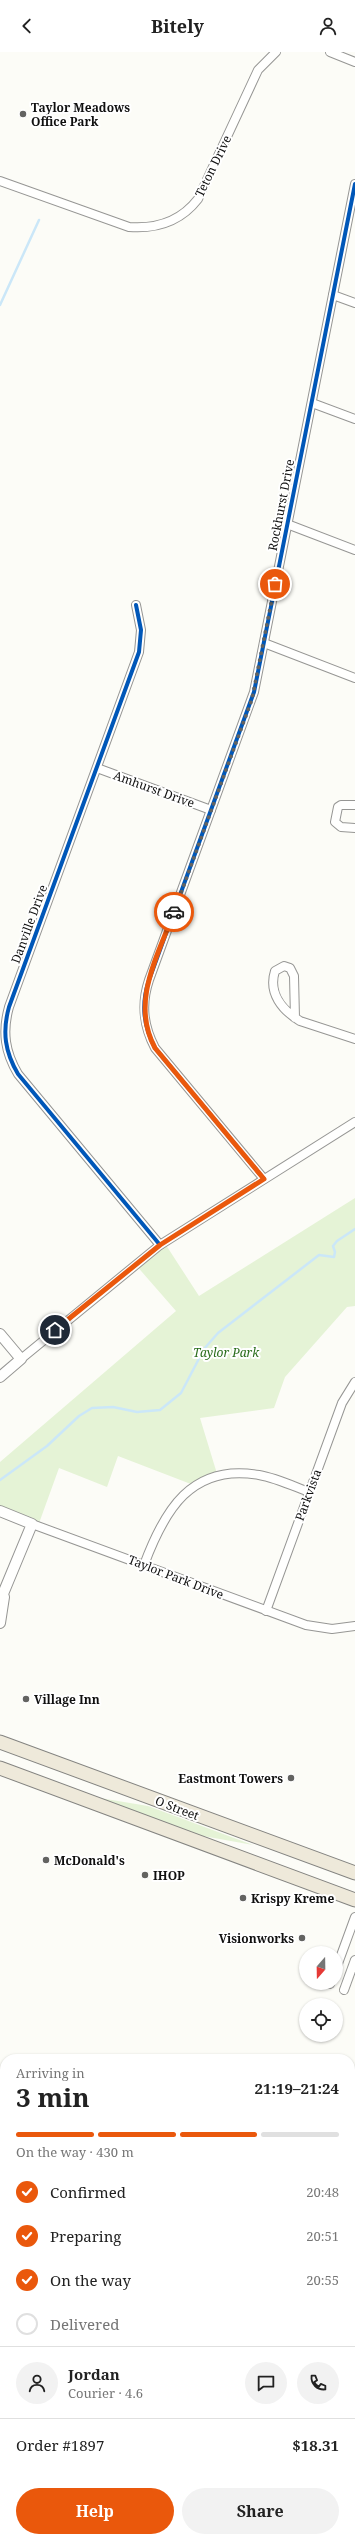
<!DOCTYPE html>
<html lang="en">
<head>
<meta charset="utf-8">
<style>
	:root { --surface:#fff; --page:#f2f2f2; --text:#222; --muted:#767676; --line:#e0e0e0; --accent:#ea580c }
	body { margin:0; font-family:"Noto Serif",serif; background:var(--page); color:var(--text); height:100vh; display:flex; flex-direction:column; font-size:15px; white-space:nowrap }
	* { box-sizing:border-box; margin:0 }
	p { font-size:13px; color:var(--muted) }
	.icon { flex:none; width:22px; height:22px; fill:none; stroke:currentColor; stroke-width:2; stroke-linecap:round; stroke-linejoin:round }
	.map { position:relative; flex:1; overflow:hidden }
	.details { position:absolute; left:0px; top:2002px; width:355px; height:488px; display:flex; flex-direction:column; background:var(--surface); border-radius:16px 16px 0 0; box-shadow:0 1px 3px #0004 }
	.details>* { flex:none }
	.needle { width:26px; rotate:200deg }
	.controls { position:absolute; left:299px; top:1894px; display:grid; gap:8px }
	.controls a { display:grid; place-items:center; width:44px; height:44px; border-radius:50%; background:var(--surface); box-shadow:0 1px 3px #0004; font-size:20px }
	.pin { position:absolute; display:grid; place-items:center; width:34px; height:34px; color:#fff; margin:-17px; border:2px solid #fff; border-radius:50%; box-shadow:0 1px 4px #0007 }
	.courier { position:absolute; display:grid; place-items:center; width:40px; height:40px; margin:-20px; border:3px solid #ea580c; border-radius:50%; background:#fff; color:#222; box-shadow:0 1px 5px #0007 }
	.head em { font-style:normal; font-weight:700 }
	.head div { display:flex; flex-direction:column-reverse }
	.head { display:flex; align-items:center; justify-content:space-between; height:68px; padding:0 16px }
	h1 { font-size:26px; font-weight:700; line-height:30px }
	.bar { display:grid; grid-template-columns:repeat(4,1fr); gap:6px 4px; align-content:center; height:48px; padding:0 16px }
	.bar i { height:5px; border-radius:3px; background:var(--line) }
	.bar .active { background:var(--accent) }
	.bar p { grid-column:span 4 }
	.line { display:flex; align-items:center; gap:10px; padding:0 16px; border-top:1px solid var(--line) }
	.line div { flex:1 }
	.round { display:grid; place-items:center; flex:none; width:42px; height:42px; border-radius:21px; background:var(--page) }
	ol { padding:0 16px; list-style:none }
	li { display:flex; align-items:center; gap:12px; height:44px }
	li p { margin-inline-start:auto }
	li .icon { padding:4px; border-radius:50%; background:var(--accent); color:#fff; stroke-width:4 }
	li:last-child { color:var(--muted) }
	li i { width:22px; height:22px; border:2px solid var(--line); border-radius:50% }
	.button { display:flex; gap:8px; margin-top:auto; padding:8px 16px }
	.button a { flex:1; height:46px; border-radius:24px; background:var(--accent); color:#fff; font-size:16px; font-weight:700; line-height:46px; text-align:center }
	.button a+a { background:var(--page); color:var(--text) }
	header { display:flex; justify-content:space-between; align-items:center; height:52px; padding:0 16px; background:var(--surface); font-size:18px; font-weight:700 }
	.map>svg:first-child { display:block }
</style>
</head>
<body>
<header><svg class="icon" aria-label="back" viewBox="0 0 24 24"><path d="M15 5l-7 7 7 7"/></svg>Bitely<svg class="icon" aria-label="person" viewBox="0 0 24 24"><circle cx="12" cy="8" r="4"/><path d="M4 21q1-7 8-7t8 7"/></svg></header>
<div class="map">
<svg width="355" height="2490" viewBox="0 0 355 2490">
	<rect width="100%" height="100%" fill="#fcfcf7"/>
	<g fill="#e5f3d6">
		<polygon points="355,1146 355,1254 347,1255 285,1325 274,1356 200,1366 218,1425 196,1434 118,1404 107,1435 59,1416 38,1474 0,1459 0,1410 176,1259 135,1212 164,1190 199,1244"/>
		<polygon points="100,1746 148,1754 253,1793 203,1784"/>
	</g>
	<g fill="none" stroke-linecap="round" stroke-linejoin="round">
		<g stroke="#cbe7f8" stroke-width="2.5">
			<polyline points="0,253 39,168"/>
			<polyline points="0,1428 47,1394 79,1364 92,1356 113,1355 137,1360 160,1358 181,1341 204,1297 218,1281 319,1203 334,1205 335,1200 333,1194 337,1189 355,1177"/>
		</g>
		<defs>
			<g id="minor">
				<polyline points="330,0 355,10"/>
				<path d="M0,129L129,175C156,177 181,169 198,147L258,18L276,0"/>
				<polyline points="333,243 355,251"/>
				<polyline points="312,351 355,367"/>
				<polyline points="287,472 355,498"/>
				<path d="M136,553L141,578L139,600L9,955C2,980 5,1000 18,1022L160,1193"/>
				<polyline points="264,591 355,626"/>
				<polyline points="97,716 211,758"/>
				<polyline points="355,753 341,753 338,755 335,770 341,775 355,776"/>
				<path d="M295,966L294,924L290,916L284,914L275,919C268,941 282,958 300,969L355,987"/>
				<path d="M264,1127L155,996C143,973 141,952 149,928L254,640L355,132"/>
				<polyline points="21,1307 160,1193 355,1070"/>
				<polyline points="32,1472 306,1573 332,1577 355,1574"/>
				<path d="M144,1513C164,1459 191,1411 259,1423C276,1426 293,1434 309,1440"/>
				<polyline points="266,1559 342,1351 355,1330"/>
				<polyline points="336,1917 355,1865"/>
				<polyline points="330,1932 330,1931"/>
				<polyline points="344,1938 355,1908"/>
				<polyline points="0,2164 5,2166"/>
				<polyline points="0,2182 5,2183"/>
			</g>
			<g id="tertiary">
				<polyline points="0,1282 21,1307 0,1325"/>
				<polyline points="0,1459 32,1472 0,1549"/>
				<polyline points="0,1571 4,1545"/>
			</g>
			<g id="primary">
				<polyline points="0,1690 355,1821"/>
				<polyline points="0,1716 355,1848"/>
			</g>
		</defs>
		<use href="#minor" stroke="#969694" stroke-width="10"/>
		<use href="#tertiary" stroke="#969694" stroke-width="12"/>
		<use href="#primary" stroke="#848481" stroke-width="15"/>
		<use href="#minor" stroke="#fffffe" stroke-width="8"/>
		<use href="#tertiary" stroke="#fffffe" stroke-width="10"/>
		<use href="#primary" stroke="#eee9da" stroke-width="13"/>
		<defs>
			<g id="cycleway">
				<path d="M136,553L141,578L139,600L9,955C2,980 5,1000 18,1022L160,1193"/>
				<path d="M264,1127L155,996C143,973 141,952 149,928L254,640L355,132"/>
			</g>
		</defs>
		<use href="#cycleway" stroke="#fff" stroke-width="6"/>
		<use href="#cycleway" stroke="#0057b8" stroke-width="4"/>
	</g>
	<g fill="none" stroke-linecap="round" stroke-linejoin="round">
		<polyline stroke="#636361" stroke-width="4" stroke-dasharray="0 7.2" points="174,860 252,647 275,532"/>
		<path stroke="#ea580c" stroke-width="5" d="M55,1278L160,1193L264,1127L155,996C130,950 158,904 174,860"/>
	</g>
	<g fill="#636361" stroke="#fff" stroke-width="1.5">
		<circle cx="23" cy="62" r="4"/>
		<circle cx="26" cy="1647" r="4"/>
		<circle cx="291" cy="1726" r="4"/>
		<circle cx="46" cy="1808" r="4"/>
		<circle cx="145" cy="1823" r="4"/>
		<circle cx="243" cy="1846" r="4"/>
		<circle cx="302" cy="1886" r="4"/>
	</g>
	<g text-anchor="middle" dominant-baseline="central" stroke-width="4" stroke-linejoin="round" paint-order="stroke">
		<g font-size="12" font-weight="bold" fill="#101010" stroke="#fff" text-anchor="start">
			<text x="31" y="55">Taylor Meadows<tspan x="31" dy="14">Office Park</tspan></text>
			<text x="34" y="1647">Village Inn</text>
			<text x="283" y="1726" text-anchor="end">Eastmont Towers</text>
			<text x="54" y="1808">McDonald's</text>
			<text x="153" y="1823">IHOP</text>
			<text x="251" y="1846">Krispy Kreme</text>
			<text x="294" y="1886" text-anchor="end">Visionworks</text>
		</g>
		<g font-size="12" fill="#101010" stroke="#fff">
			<text transform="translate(213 114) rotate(-64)">Teton Drive</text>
			<text transform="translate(281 453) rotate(-79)">Rockhurst Drive</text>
			<text transform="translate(154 737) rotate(20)">Amhurst Drive</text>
			<text transform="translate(29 872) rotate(-70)">Danville Drive</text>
			<text transform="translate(308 1443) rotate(-70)">Parkvista</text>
			<text transform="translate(176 1525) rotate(21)">Taylor Park Drive</text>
			<text transform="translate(177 1756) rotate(21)">O Street</text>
		</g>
		<g font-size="12" font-style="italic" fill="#2a6d1c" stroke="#fff">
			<text x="226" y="1300">Taylor Park</text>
		</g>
	</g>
</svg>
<div class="controls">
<a><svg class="needle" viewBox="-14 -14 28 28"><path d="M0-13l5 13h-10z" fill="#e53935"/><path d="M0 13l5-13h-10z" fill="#767676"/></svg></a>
<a><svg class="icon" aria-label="locate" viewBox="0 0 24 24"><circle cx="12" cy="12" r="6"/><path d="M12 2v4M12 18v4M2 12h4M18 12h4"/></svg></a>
</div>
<div class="pin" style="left:275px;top:532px;background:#ea580c"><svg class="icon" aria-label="bag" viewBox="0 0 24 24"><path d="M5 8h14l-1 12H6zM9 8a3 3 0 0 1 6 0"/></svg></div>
<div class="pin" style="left:55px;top:1278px;background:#1f2937"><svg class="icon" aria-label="home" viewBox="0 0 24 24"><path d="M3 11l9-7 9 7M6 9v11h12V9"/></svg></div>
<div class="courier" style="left:174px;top:860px"><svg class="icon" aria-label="car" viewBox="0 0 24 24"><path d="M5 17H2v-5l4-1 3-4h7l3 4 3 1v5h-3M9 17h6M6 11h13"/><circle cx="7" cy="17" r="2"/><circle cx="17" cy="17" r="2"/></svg></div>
<section class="details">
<div class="head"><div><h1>3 min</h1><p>Arriving in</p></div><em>21:19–21:24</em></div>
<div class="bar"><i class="active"></i><i class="active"></i><i class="active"></i><i></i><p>On the way · 430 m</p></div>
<ol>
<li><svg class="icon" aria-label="check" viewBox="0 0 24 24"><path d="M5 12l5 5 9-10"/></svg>Confirmed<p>20:48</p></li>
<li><svg class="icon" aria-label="check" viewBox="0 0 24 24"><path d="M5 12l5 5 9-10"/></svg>Preparing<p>20:51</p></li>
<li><svg class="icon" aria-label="check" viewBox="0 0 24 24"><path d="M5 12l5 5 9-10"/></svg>On the way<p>20:55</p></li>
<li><i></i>Delivered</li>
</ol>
<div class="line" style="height:72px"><a class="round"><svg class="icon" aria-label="person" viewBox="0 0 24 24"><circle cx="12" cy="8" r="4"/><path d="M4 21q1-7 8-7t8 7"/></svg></a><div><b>Jordan</b><p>Courier · 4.6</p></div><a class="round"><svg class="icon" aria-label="chat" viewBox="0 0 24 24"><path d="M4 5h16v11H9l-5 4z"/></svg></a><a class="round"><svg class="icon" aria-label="phone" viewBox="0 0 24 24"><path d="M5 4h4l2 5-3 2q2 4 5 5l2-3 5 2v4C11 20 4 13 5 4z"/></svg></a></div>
<div class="line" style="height:52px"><div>Order #1897</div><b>$18.31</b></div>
<div class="button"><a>Help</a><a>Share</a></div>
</section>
</div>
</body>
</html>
